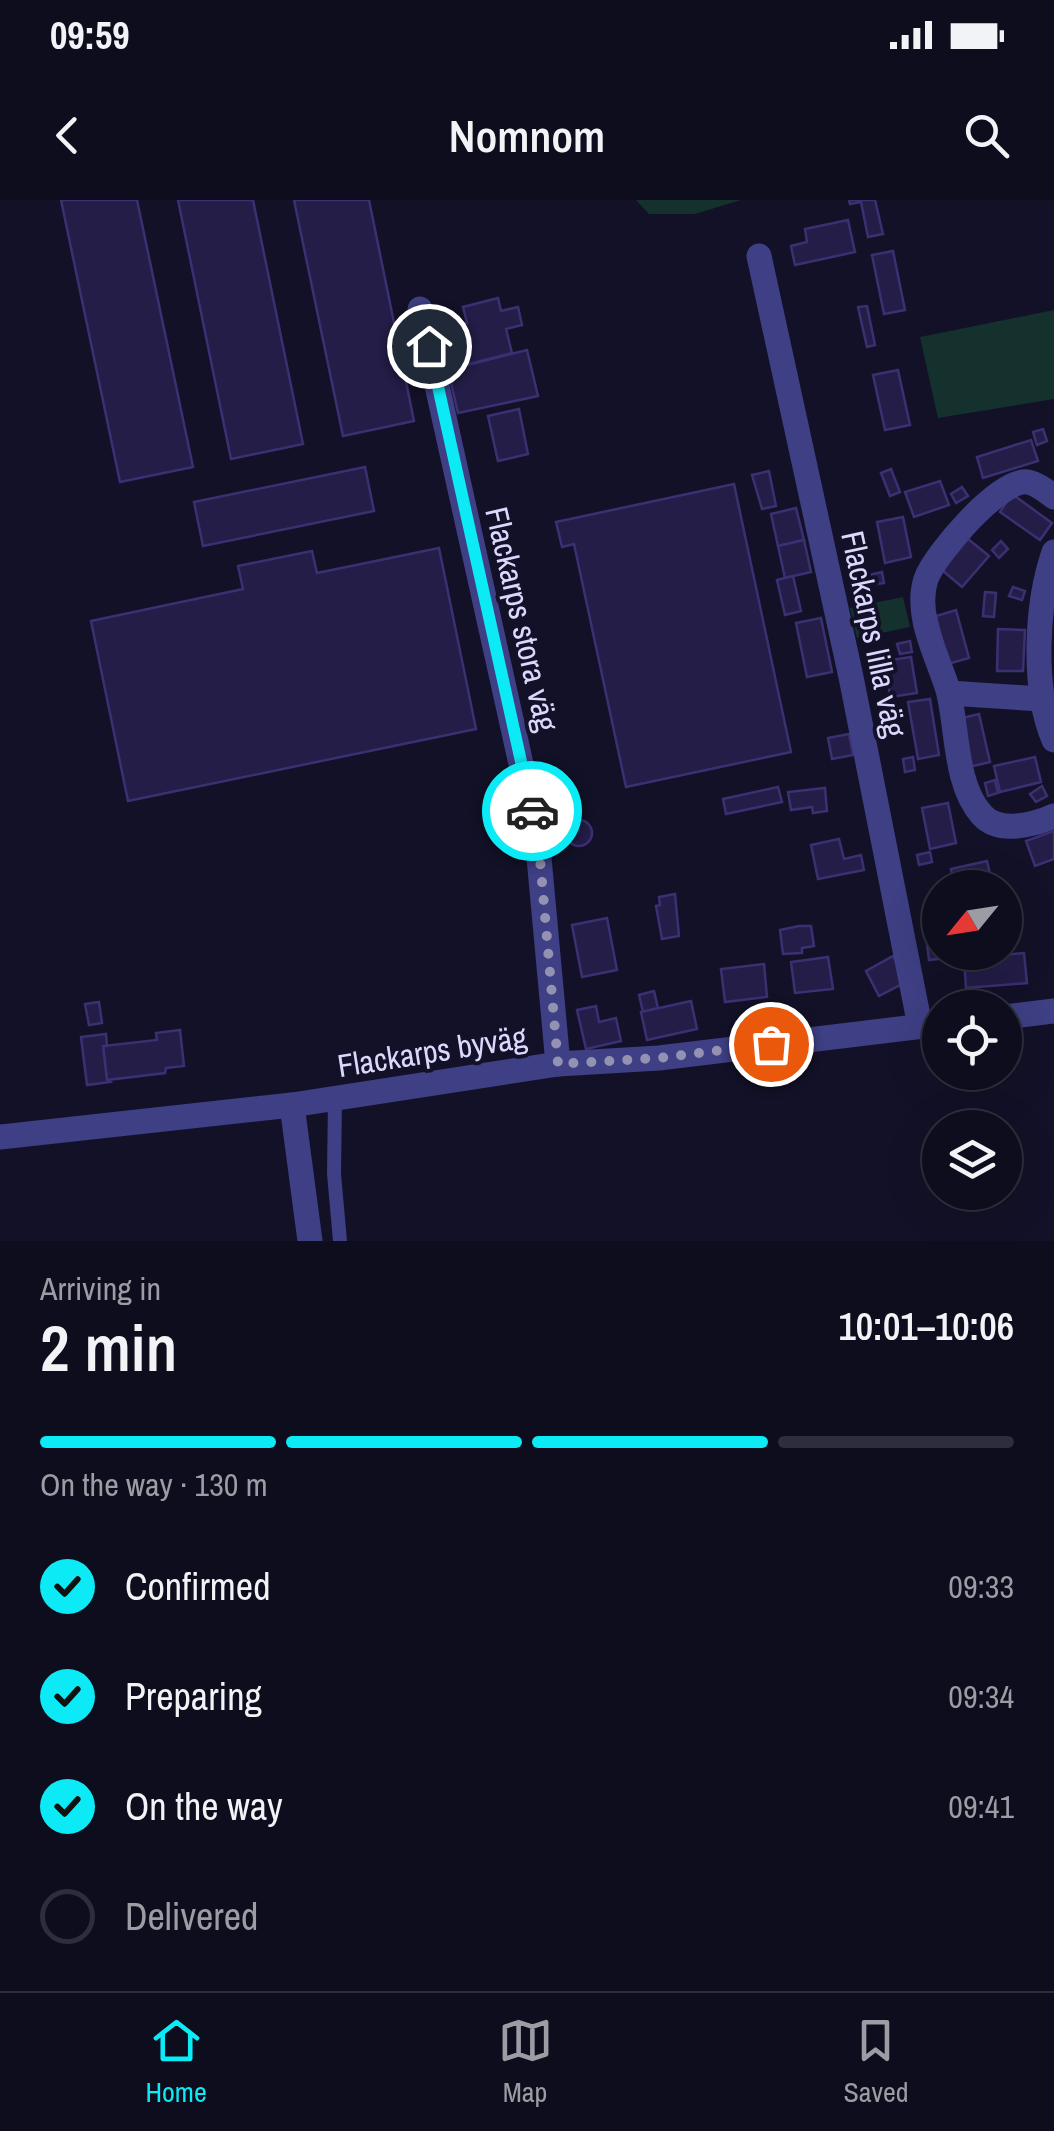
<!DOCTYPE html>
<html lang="en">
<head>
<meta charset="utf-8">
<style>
	:root { --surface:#0e0d1d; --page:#171626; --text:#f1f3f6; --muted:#9b9ca4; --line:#2e2d3b; --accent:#0cebf5 }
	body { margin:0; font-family:"Archivo Narrow",sans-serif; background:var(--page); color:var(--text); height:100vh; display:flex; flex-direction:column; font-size:38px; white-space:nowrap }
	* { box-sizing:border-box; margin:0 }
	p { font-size:32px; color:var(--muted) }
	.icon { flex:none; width:55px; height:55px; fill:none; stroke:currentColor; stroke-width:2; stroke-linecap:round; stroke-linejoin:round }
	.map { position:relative; height:1041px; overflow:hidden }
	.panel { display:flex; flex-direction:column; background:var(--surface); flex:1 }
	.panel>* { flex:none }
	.needle { width:65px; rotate:240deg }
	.tools { position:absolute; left:922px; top:670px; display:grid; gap:20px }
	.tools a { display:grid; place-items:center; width:100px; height:100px; border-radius:50%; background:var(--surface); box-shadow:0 10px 40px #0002,0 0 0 2px var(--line); font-size:50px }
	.pin { position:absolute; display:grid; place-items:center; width:85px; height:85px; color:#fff; margin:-42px; border:5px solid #fff; border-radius:50%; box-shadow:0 2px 10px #0007 }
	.courier { position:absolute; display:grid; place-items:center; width:100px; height:100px; margin:-50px; border:8px solid #0cebf5; border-radius:50%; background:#fff; color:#222; box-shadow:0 2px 12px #0007 }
	.head em { font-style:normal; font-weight:600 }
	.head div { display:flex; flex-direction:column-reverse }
	.head { display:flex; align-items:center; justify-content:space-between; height:170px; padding:0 40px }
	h1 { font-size:65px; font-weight:600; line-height:75px }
	.bar { display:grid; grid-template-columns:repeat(4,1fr); gap:15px 10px; align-content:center; height:120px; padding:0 40px }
	.bar i { height:12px; border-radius:8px; background:var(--line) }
	.bar .on { background:var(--accent) }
	.bar p { grid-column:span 4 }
	ol { padding:0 40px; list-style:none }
	li { display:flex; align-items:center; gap:30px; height:110px }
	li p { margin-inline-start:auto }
	li .icon { padding:10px; border-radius:50%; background:var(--accent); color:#111; stroke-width:4 }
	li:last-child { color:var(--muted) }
	li i { width:55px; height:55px; border:5px solid var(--line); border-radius:50% }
	.status { display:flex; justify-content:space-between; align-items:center; height:70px; padding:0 50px; background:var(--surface); direction:ltr }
	.status svg { height:28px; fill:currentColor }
	header { display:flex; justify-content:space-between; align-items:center; height:130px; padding:0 40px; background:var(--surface); font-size:45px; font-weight:600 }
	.tab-bar { display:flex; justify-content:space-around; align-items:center; height:140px; border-top:2px solid var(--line); background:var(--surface); font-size:28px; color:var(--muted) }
	.tab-bar a { display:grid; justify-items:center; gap:5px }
	.tab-bar .on { color:var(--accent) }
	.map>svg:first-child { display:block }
</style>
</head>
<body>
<div class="status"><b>09:59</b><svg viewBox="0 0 49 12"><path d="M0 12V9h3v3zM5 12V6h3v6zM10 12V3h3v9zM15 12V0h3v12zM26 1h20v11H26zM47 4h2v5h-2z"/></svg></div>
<header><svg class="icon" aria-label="back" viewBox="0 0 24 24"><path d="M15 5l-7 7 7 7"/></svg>Nomnom<svg class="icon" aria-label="search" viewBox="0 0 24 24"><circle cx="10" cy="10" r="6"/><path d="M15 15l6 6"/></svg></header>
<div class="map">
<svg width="1054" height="1041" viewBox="0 0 1054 1041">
	<rect width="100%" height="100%" fill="#131127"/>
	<g fill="#14312e">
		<polygon points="636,0 741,0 695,14 649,14"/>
		<polygon points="1054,110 1054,199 938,218 920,137"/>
		<polygon points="903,397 910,427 857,438 850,408"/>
	</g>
	<g fill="#231d47" stroke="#3a3072" stroke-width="2.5">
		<polygon points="61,0 137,0 193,267 120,282"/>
		<polygon points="178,0 253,0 303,244 231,259"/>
		<polygon points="294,0 369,0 414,221 343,236"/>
		<polygon points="849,0 875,0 883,34 868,37 861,2 850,4"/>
		<polygon points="848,20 855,52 795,65 791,46 807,42 805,29"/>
		<polygon points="893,51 905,110 884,114 872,55"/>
		<polygon points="498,98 501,111 518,107 522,125 506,129 512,153 449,169 440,130 467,123 463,107"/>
		<polygon points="867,106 875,145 867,147 858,107"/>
		<polygon points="527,150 538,196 458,213 448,170"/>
		<polygon points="898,170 910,225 885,230 873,175"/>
		<polygon points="519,209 528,254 498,261 488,216"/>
		<polygon points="1043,229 1047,241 1037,245 1033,232"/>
		<polygon points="1031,240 1038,261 983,278 977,257"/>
		<polygon points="365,267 374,311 203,346 194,302"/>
		<polygon points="891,269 900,292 890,296 881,273"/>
		<polygon points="769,271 776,306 762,309 752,275"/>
		<polygon points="940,281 949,305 914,317 905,292"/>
		<polygon points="734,284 791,552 626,587 574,344 562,347 556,322"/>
		<polygon points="962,287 968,296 956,303 951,294"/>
		<polygon points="1012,294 1052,323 1040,340 1000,312"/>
		<polygon points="796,308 804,340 778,346 771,314"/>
		<polygon points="903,317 911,357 885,363 877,322"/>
		<polygon points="968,339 989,356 962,387 942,370"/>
		<polygon points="804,340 811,372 785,378 778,346"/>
		<polygon points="1001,341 1008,349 999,358 992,350"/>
		<polygon points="439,348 476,529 128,601 91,421 243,389 238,366 312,351 317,373"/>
		<polygon points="882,372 884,383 871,385 869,375"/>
		<polygon points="793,376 801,411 785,415 777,380"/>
		<polygon points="1013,387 1025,391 1022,400 1009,396"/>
		<polygon points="985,392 996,393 994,417 983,416"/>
		<polygon points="956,410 969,458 948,464 936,416"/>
		<polygon points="821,418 832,472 807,477 796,423"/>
		<polygon points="998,429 1025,430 1023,471 997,471"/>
		<polygon points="910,441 912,452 900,454 897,444"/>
		<polygon points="911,457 917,493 890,497 885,461"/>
		<polygon points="930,499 939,555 918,559 908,502"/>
		<polygon points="979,514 990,562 969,567 958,519"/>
		<polygon points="849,534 853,555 832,559 828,538"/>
		<polygon points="913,557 915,570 905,572 903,559"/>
		<polygon points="1035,557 1041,582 1000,592 994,566"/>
		<polygon points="995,580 998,593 988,596 985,583"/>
		<polygon points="1042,586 1047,596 1036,602 1030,594"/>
		<polygon points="778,587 782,602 726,614 723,599"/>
		<polygon points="825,588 827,611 813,613 812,607 791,610 788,592"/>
		<polygon points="948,603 956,643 930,649 922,608"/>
		<circle cx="579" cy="633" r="13"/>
		<polygon points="1054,631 1054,659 1035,666 1026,641"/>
		<polygon points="839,639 844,659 861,655 864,670 818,679 811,645"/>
		<polygon points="930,652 932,662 919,665 917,655"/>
		<polygon points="987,661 993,687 955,688 951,669"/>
		<polygon points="675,694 679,736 662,739 656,706 660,705 659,697"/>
		<polygon points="607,718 617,770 582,777 572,725"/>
		<polygon points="799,726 811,726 814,746 802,748 802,753 783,754 780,730"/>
		<polygon points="940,734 940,752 955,752 955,757 929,760 926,736"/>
		<polygon points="1024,753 1027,783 966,788 964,759"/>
		<polygon points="893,756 906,782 879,796 866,771"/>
		<polygon points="828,757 833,789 795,793 791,762"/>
		<polygon points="764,764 767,797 725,802 721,769"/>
		<polygon points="654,791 658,808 643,812 639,795"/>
		<polygon points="691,801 697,829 647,840 641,812"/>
		<polygon points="99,802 102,823 89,825 85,804"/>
		<polygon points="596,806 599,822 616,818 621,841 586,849 577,810"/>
		<polygon points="180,830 184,866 166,868 165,873 107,880 103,846 157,840 156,833"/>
		<polygon points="106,834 107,846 103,846 107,880 110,882 87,885 81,837"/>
	</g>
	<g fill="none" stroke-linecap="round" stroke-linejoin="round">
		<polyline stroke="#3e3f84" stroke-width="14" points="335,898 334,974 340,1041"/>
		<g stroke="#3e3f84" stroke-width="25">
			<polyline points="759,56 851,477 920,826"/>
			<polyline points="420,109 537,636 558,864"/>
			<path d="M1054,297C1046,291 1038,284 1028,282C1000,278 935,354 926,379C914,415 938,457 948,490C958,528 954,584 982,615C999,634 1034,625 1054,616"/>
			<path d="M1054,352C1036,404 1032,489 1054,540"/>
			<polyline points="949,493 1041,499"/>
			<polyline points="1005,817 1054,811"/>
			<polyline points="292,905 310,1041"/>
			<polyline points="0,937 292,905 558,864 659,858 940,824"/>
		</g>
	</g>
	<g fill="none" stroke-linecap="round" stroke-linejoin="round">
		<polyline stroke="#9492b2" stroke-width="10" stroke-dasharray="0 18" points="532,611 538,636 558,864 659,858 771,844"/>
		<polyline stroke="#0cebf5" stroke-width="12" points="429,146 532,611"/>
	</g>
	<g text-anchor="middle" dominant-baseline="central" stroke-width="8" stroke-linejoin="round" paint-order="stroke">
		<g font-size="32" fill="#dad8fd" stroke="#131127">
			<text transform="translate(522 419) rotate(77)">Flackarps stora väg</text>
			<text transform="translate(874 434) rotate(78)">Flackarps lilla väg</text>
			<text transform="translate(432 851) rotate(-9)">Flackarps byväg</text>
		</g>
	</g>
</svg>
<div class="tools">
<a><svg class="needle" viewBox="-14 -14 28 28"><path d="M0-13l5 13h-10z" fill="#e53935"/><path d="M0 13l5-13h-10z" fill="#9b9ca4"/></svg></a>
<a><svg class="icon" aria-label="locate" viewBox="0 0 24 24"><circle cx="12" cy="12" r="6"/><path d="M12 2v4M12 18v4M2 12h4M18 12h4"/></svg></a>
<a><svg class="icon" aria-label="layers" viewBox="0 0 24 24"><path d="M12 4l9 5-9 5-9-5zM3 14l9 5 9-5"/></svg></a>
</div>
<div class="pin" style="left:771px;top:844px;background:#ea580c"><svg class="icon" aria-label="bag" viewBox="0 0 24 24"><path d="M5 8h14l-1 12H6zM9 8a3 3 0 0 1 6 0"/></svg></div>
<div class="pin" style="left:429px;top:146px;background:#1f2937"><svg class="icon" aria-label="home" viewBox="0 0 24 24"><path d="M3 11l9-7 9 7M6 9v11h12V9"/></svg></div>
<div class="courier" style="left:532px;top:611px"><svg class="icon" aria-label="car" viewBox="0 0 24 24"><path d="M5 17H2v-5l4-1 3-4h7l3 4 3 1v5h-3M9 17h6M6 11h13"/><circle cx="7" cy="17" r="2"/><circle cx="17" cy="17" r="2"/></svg></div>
</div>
<section class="panel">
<div class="head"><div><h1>2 min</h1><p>Arriving in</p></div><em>10:01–10:06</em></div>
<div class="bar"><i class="on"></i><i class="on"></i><i class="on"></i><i></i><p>On the way · 130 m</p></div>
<ol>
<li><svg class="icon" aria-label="check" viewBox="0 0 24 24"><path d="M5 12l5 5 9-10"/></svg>Confirmed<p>09:33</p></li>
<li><svg class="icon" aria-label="check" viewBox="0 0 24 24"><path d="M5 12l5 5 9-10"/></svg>Preparing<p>09:34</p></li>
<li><svg class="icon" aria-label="check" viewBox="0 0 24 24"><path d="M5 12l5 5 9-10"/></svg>On the way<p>09:41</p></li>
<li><i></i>Delivered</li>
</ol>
</section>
<nav class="tab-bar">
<a class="on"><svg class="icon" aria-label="home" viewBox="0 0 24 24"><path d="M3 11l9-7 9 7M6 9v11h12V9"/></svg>Home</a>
<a><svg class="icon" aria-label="map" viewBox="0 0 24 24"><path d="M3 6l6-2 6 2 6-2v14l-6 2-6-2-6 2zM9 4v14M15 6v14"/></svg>Map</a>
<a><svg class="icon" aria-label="saved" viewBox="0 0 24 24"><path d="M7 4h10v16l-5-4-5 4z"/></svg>Saved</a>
</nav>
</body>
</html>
